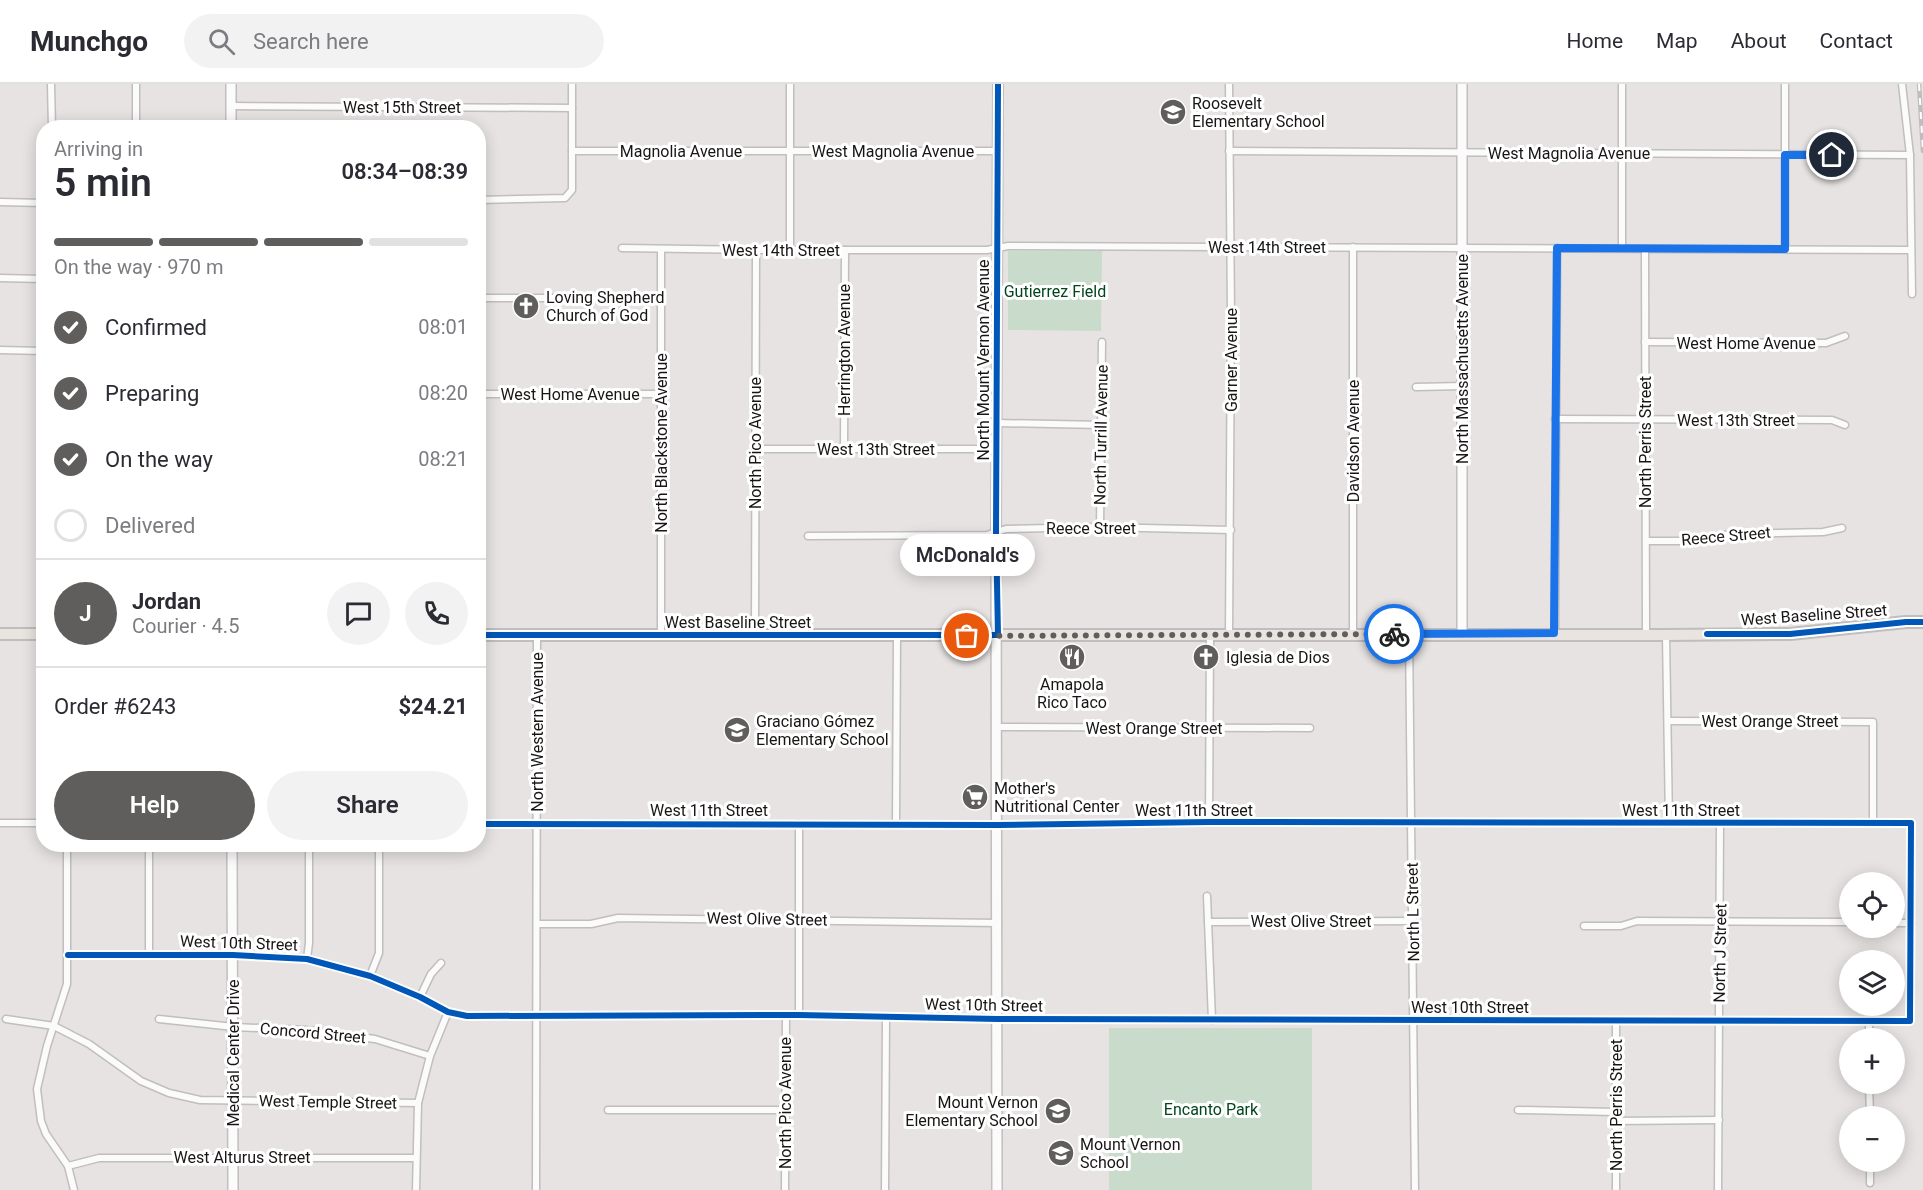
<!DOCTYPE html>
<html lang="en">
<head>
<meta charset="utf-8">
<style>
	:root { --surface:#fff; --page:#f2f2f3; --text:#2b2b33; --muted:#7c7c81; --line:#e1e1e2; --accent:#605e5d }
	body { margin:0; font-family:Roboto,sans-serif; background:var(--page); color:var(--text); height:100vh; display:flex; flex-direction:column; font-size:22px; white-space:nowrap }
	* { box-sizing:border-box; margin:0 }
	p { font-size:20px; color:var(--muted) }
	.icon { flex:none; width:33px; height:33px; fill:none; stroke:currentColor; stroke-width:2; stroke-linecap:round; stroke-linejoin:round }
	.map { position:relative; flex:1; overflow:hidden }
	.sheet { position:absolute; left:36px; top:36px; width:450px; height:732px; display:flex; flex-direction:column; background:var(--surface); border-radius:24px; box-shadow:0 3px 15px #0003 }
	.sheet>* { flex:none }
	.fabs { position:absolute; left:1839px; top:788px; display:grid; gap:12px }
	.fabs a { display:grid; place-items:center; width:66px; height:66px; border-radius:50%; background:var(--surface); box-shadow:0 3px 15px #0003; font-size:30px }
	.pin { position:absolute; display:grid; place-items:center; width:51px; height:51px; color:#fff; margin:-26px; border:3px solid #fff; border-radius:50%; box-shadow:0 2px 6px #0007 }
	.courier { position:absolute; display:grid; place-items:center; width:60px; height:60px; margin:-30px; border:4px solid #1a73e8; border-radius:50%; background:#fff; color:#222; box-shadow:0 2px 8px #0007 }
	.bubble { position:absolute; height:42px; border-radius:21px; background:var(--surface); box-shadow:0 3px 15px #0003; font-size:20px; font-weight:600; line-height:42px; text-align:center }
	.overview em { font-style:normal; font-weight:600 }
	.overview div { display:flex; flex-direction:column-reverse }
	.overview { display:flex; align-items:center; justify-content:space-between; height:102px; padding:0 18px }
	h1 { font-size:39px; font-weight:600; line-height:45px }
	.bar { display:grid; grid-template-columns:repeat(4,1fr); gap:9px 6px; align-content:center; height:72px; padding:0 18px }
	.bar i { height:8px; border-radius:4px; background:var(--line) }
	.bar .current { background:var(--accent) }
	.bar p { grid-column:span 4 }
	.line { display:flex; align-items:center; gap:15px; padding:0 18px; border-top:2px solid var(--line) }
	.line div { flex:1 }
	.round { display:grid; place-items:center; flex:none; width:63px; height:63px; border-radius:32px; background:var(--page) }
	ol { padding:0 18px; list-style:none }
	li { display:flex; align-items:center; gap:18px; height:66px }
	li p { margin-inline-start:auto }
	li .icon { padding:6px; border-radius:50%; background:var(--accent); color:#fff; stroke-width:4 }
	li:last-child { color:var(--muted) }
	li i { width:33px; height:33px; border:3px solid var(--line); border-radius:50% }
	.cta { display:flex; gap:12px; margin-top:auto; padding:12px 18px }
	.cta a { flex:1; height:69px; border-radius:36px; background:var(--accent); color:#fff; font-size:24px; font-weight:600; line-height:69px; text-align:center }
	.cta a+a { background:var(--page); color:var(--text) }
	header { display:flex; align-items:center; gap:36px; box-sizing:border-box; height:84px; padding:0 30px; background:var(--surface); border-bottom:2px solid var(--line) }
	header strong { font-size:28px }
	nav { display:flex; gap:33px; margin-inline-start:auto; font-size:21px }
	.search { width:420px; height:54px; background:var(--page); display:flex; align-items:center; gap:15px; box-sizing:border-box; padding:0 21px; border-radius:33px; color:var(--muted); font-size:22px }
	.map>svg:first-child { display:block }
</style>
</head>
<body>
<header>
<strong>Munchgo</strong>
<div class="search"><svg class="icon" aria-label="search" viewBox="0 0 24 24"><circle cx="10" cy="10" r="6"/><path d="M15 15l6 6"/></svg>Search here</div>
<nav><a>Home</a><a>Map</a><a>About</a><a>Contact</a></nav>
</header>
<div class="map">
<svg width="1923" height="1106" viewBox="0 0 1923 1106">
	<rect width="100%" height="100%" fill="#e6e3e2"/>
	<g fill="#c9dccb">
		<polygon points="1008,167 1102,167 1101,247 1008,246"/>
		<rect x="1109" y="944" width="203" height="162"/>
	</g>
	<g fill="none" stroke-linecap="round" stroke-linejoin="round">
		<defs>
			<g id="street">
				<polyline points="51,0 52,44"/>
				<polyline points="136,0 136,44"/>
				<polyline points="1229,0 1231,231 1229,551"/>
				<polyline points="1622,0 1622,164"/>
				<polyline points="1785,0 1785,165"/>
				<polyline points="1902,0 1910,71 1912,210"/>
				<polyline points="231,22 572,24"/>
				<polyline points="572,67 997,67"/>
				<polyline points="1229,67 1910,71"/>
				<polyline points="478,116 565,114 572,106 572,0"/>
				<polyline points="0,118 44,119"/>
				<polyline points="622,164 756,166 987,166 1008,162 1911,166"/>
				<polyline points="661,166 661,551"/>
				<polyline points="790,166 790,0"/>
				<polyline points="1645,166 1646,551"/>
				<polyline points="0,194 44,195"/>
				<polyline points="478,214 661,214"/>
				<polyline points="1645,258 1826,259 1845,252"/>
				<polyline points="0,266 44,267"/>
				<polyline points="1416,303 1462,302"/>
				<polyline points="478,310 661,310"/>
				<polyline points="1555,335 1832,336 1845,341"/>
				<polyline points="997,339 1102,341"/>
				<polyline points="755,365 997,365"/>
				<polyline points="844,365 845,166"/>
				<polyline points="1100,443 1102,258"/>
				<polyline points="808,452 987,451 1006,445 1100,443 1231,446"/>
				<polyline points="1646,457 1693,457 1731,450 1823,448 1842,444"/>
				<polyline points="1555,549 1557,164"/>
				<polyline points="1353,550 1353,163"/>
				<polyline points="1409,550 1415,1106"/>
				<polyline points="755,551 756,166"/>
				<polyline points="1666,551 1669,739"/>
				<polyline points="1668,637 1873,638 1873,739"/>
				<polyline points="998,643 1310,644"/>
				<polyline points="1209,738 1210,551"/>
				<polyline points="0,739 44,739"/>
				<polyline points="799,740 799,931"/>
				<polyline points="896,741 897,551"/>
				<polyline points="67,760 67,900 47,962 37,1005 41,1037 46,1050 68,1082 74,1106"/>
				<polyline points="149,760 149,871"/>
				<polyline points="1207,812 1212,936"/>
				<polyline points="1208,838 1413,837"/>
				<polyline points="1894,839 1911,839"/>
				<polyline points="537,840 591,840 618,834 998,839"/>
				<polyline points="1584,842 1621,842 1637,837 1850,838"/>
				<polyline points="68,871 233,871 307,875 370,892 420,913 448,928 467,932 799,931 998,935 1910,937 1911,739 1209,738 998,741 478,740"/>
				<polyline points="307,875 309,859 309,760"/>
				<polyline points="370,892 379,869 379,760"/>
				<polyline points="420,913 431,890 441,879"/>
				<polyline points="6,935 54,942 89,960 141,997 169,1009 200,1016 418,1019"/>
				<polyline points="159,935 234,943 305,946 375,955 430,972"/>
				<polyline points="1616,936 1616,1106"/>
				<polyline points="1869,937 1869,954"/>
				<polyline points="1869,999 1870,1032"/>
				<polyline points="608,1026 786,1026"/>
				<polyline points="1518,1026 1616,1028"/>
				<polyline points="1616,1037 1719,1036"/>
				<polyline points="1870,1077 1870,1099"/>
				<polyline points="68,1082 99,1074 416,1074"/>
				<polyline points="416,1106 418,1019 430,972 448,928"/>
				<polyline points="536,1106 537,551"/>
				<polyline points="785,1106 786,931"/>
				<polyline points="885,1106 886,933"/>
				<polyline points="1718,1106 1720,740"/>
			</g>
			<g id="secondary">
				<polyline points="1462,0 1462,550"/>
				<polyline points="231,44 231,0"/>
				<polyline points="232,760 233,1106"/>
				<polyline points="997,1106 996,448 998,0"/>
			</g>
			<g id="primary">
				<polyline points="0,550 44,550"/>
				<polyline points="478,551 1666,551 1790,550 1906,538 1923,538"/>
			</g>
		</defs>
		<use href="#street" stroke="#c1bebd" stroke-width="9"/>
		<use href="#secondary" stroke="#c1bebd" stroke-width="12"/>
		<use href="#primary" stroke="#bfbdbd" stroke-width="14"/>
		<use href="#street" stroke="#fbfbfb" stroke-width="6"/>
		<use href="#secondary" stroke="#fbfbfb" stroke-width="9"/>
		<use href="#primary" stroke="#eae4e0" stroke-width="10"/>
		<defs>
			<polyline id="rail" points="1919,0 1923,67"/>
		</defs>
		<use href="#rail" stroke="#bfbebe" stroke-width="4.5"/>
		<use href="#rail" stroke="#fff" stroke-width="2" stroke-dasharray="7" stroke-linecap="butt"/>
		<defs>
			<g id="cycleway">
				<polyline points="1707,550 1790,550 1906,538 1923,538"/>
				<polyline points="478,551 998,551 996,448 998,0"/>
				<polyline points="68,871 233,871 307,875 370,892 420,913 448,928 467,932 799,931 998,935 1910,937 1911,739 1209,738 998,741 478,740"/>
			</g>
		</defs>
		<use href="#cycleway" stroke="#fff" stroke-width="10"/>
		<use href="#cycleway" stroke="#0057b8" stroke-width="6"/>
	</g>
	<g fill="none" stroke-linecap="round" stroke-linejoin="round">
		<polyline stroke="#605e5d" stroke-width="6" stroke-dasharray="0 10.8" points="967,552 1394,550"/>
		<polyline stroke="#1a73e8" stroke-width="8" points="1394,550 1554,549 1557,164 1785,165 1785,71 1832,71"/>
	</g>
	<defs>
		<symbol id="school-disc" viewBox="-11 -11 22 22"><circle r="9.5" fill="#605e5d" stroke="#fff"/><path d="M0-5L7-2L0 1L-7-2ZM-4 1L0 2.5L4 1V4Q0 6-4 4Z" fill="#fff"/></symbol>
		<symbol id="church-disc" viewBox="-11 -11 22 22"><circle r="9.5" fill="#605e5d" stroke="#fff"/><path d="M-1.2-6h2.4v3.5h3.3v2.4h-3.3V6h-2.4V-.1h-3.3v-2.4h3.3Z" fill="#fff"/></symbol>
		<symbol id="restaurant-disc" viewBox="-11 -11 22 22"><circle r="9.5" fill="#605e5d" stroke="#fff"/><path d="M-5-6h1v4h1v-4h1v4h1v-4h1v5L-1.5 .5V6h-2V.5L-5-1ZM5-6V6H3V1.5H1.5Q1.5-4 5-6Z" fill="#fff"/></symbol>
		<symbol id="supermarket-disc" viewBox="-11 -11 22 22"><circle r="9.5" fill="#605e5d" stroke="#fff"/><path d="M-6-5.5h2.5l.6 2H6L4.5 2H-2.5L-4.4-4H-6ZM-1.5 3.2a1.3 1.3 0 1 0 .1 0ZM3 3.2a1.3 1.3 0 1 0 .1 0Z" fill="#fff"/></symbol>
	</defs>
	<g fill-rule="evenodd">
		<use href="#school-disc" x="1158" y="13" width="30" height="30"/>
		<use href="#church-disc" x="511" y="207" width="30" height="30"/>
		<use href="#restaurant-disc" x="1057" y="558" width="30" height="30"/>
		<use href="#church-disc" x="1191" y="558" width="30" height="30"/>
		<use href="#school-disc" x="722" y="631" width="30" height="30"/>
		<use href="#supermarket-disc" x="960" y="698" width="30" height="30"/>
		<use href="#school-disc" x="1043" y="1012" width="30" height="30"/>
		<use href="#school-disc" x="1046" y="1054" width="30" height="30"/>
	</g>
	<g text-anchor="middle" dominant-baseline="central" stroke-width="6" stroke-linejoin="round" paint-order="stroke">
		<g font-size="16" fill="#181615" stroke="#fff" text-anchor="start">
			<text x="1192" y="19">Roosevelt<tspan x="1192" dy="18">Elementary School</tspan></text>
			<text x="546" y="213">Loving Shepherd<tspan x="546" dy="18">Church of God</tspan></text>
			<text x="1226" y="573">Iglesia de Dios</text>
			<text x="1072" y="600" text-anchor="middle">Amapola<tspan x="1072" dy="18">Rico Taco</tspan></text>
			<text x="756" y="637">Graciano Gómez<tspan x="756" dy="18">Elementary School</tspan></text>
			<text x="994" y="704">Mother's<tspan x="994" dy="18">Nutritional Center</tspan></text>
			<text x="1038" y="1018" text-anchor="end">Mount Vernon<tspan x="1038" dy="18">Elementary School</tspan></text>
			<text x="1080" y="1060">Mount Vernon<tspan x="1080" dy="18">School</tspan></text>
		</g>
		<g font-size="16" fill="#181615" stroke="#fff">
			<text x="402" y="23">West 15th Street</text>
			<text x="681" y="67">Magnolia Avenue</text>
			<text x="893" y="67">West Magnolia Avenue</text>
			<text x="1569" y="69">West Magnolia Avenue</text>
			<text x="1267" y="163">West 14th Street</text>
			<text x="781" y="166">West 14th Street</text>
			<text x="1746" y="259">West Home Avenue</text>
			<text transform="translate(844 266) rotate(-90)">Herrington Avenue</text>
			<text transform="translate(1462 275) rotate(-90)">North Massachusetts Avenue</text>
			<text transform="translate(983 276) rotate(-90)">North Mount Vernon Avenue</text>
			<text transform="translate(1231 276) rotate(-90)">Garner Avenue</text>
			<text x="570" y="310">West Home Avenue</text>
			<text x="1736" y="336">West 13th Street</text>
			<text transform="translate(1101 351) rotate(-89)">North Turrill Avenue</text>
			<text transform="translate(1353 357) rotate(-90)">Davidson Avenue</text>
			<text transform="translate(1645 358) rotate(-90)">North Perris Street</text>
			<text transform="translate(661 359) rotate(-90)">North Blackstone Avenue</text>
			<text transform="translate(755 359) rotate(-90)">North Pico Avenue</text>
			<text x="876" y="365">West 13th Street</text>
			<text x="1091" y="444">Reece Street</text>
			<text transform="translate(1726 452) rotate(-5)">Reece Street</text>
			<text transform="translate(1814 531) rotate(-4)">West Baseline Street</text>
			<text x="738" y="538">West Baseline Street</text>
			<text x="1770" y="637">West Orange Street</text>
			<text x="1154" y="644">West Orange Street</text>
			<text transform="translate(537 648) rotate(-90)">North Western Avenue</text>
			<text x="709" y="726">West 11th Street</text>
			<text x="1194" y="726">West 11th Street</text>
			<text x="1681" y="726">West 11th Street</text>
			<text transform="translate(1413 828) rotate(-91)">North L Street</text>
			<text transform="translate(767 835) rotate(1)">West Olive Street</text>
			<text x="1311" y="837">West Olive Street</text>
			<text transform="translate(239 859) rotate(2)">West 10th Street</text>
			<text transform="translate(1720 869) rotate(-89)">North J Street</text>
			<text transform="translate(984 921) rotate(1)">West 10th Street</text>
			<text x="1470" y="923">West 10th Street</text>
			<text transform="translate(313 949) rotate(5)">Concord Street</text>
			<text transform="translate(233 969) rotate(-90)">Medical Center Drive</text>
			<text transform="translate(328 1018) rotate(1)">West Temple Street</text>
			<text transform="translate(785 1019) rotate(-90)">North Pico Avenue</text>
			<text transform="translate(1616 1021) rotate(-90)">North Perris Street</text>
			<text x="242" y="1073">West Alturus Street</text>
		</g>
		<g font-size="16" fill="#00461a" stroke="#fff">
			<text x="1055" y="207">Gutierrez Field</text>
			<text x="1211" y="1025">Encanto Park</text>
		</g>
	</g>
</svg>
<div class="fabs">
<a><svg class="icon" aria-label="locate" viewBox="0 0 24 24"><circle cx="12" cy="12" r="6"/><path d="M12 2v4M12 18v4M2 12h4M18 12h4"/></svg></a>
<a><svg class="icon" aria-label="layers" viewBox="0 0 24 24"><path d="M12 4l9 5-9 5-9-5zM3 14l9 5 9-5"/></svg></a>
<a>+</a>
<a>−</a>
</div>
<div class="pin" style="left:967px;top:552px;background:#ea580c"><svg class="icon" aria-label="bag" viewBox="0 0 24 24"><path d="M5 8h14l-1 12H6zM9 8a3 3 0 0 1 6 0"/></svg></div>
<div class="pin" style="left:1832px;top:71px;background:#1f2937"><svg class="icon" aria-label="home" viewBox="0 0 24 24"><path d="M3 11l9-7 9 7M6 9v11h12V9"/></svg></div>
<div class="courier" style="left:1394px;top:550px"><svg class="icon" aria-label="bike" viewBox="0 0 24 24"><circle cx="6" cy="16" r="4"/><circle cx="18" cy="16" r="4"/><path d="M6 16l4-8h5l3 8M10 8l3 8H6M13 5h3"/></svg></div>
<div class="bubble" style="left:900px;top:450px;width:135px">McDonald's</div>
<section class="sheet">
<div class="overview"><div><h1>5 min</h1><p>Arriving in</p></div><em>08:34–08:39</em></div>
<div class="bar"><i class="current"></i><i class="current"></i><i class="current"></i><i></i><p>On the way · 970 m</p></div>
<ol>
<li><svg class="icon" aria-label="check" viewBox="0 0 24 24"><path d="M5 12l5 5 9-10"/></svg>Confirmed<p>08:01</p></li>
<li><svg class="icon" aria-label="check" viewBox="0 0 24 24"><path d="M5 12l5 5 9-10"/></svg>Preparing<p>08:20</p></li>
<li><svg class="icon" aria-label="check" viewBox="0 0 24 24"><path d="M5 12l5 5 9-10"/></svg>On the way<p>08:21</p></li>
<li><i></i>Delivered</li>
</ol>
<div class="line" style="height:108px"><b class="round" style="background:var(--accent);color:#fff">J</b><div><b>Jordan</b><p>Courier · 4.5</p></div><a class="round"><svg class="icon" aria-label="chat" viewBox="0 0 24 24"><path d="M4 5h16v11H9l-5 4z"/></svg></a><a class="round"><svg class="icon" aria-label="phone" viewBox="0 0 24 24"><path d="M5 4h4l2 5-3 2q2 4 5 5l2-3 5 2v4C11 20 4 13 5 4z"/></svg></a></div>
<div class="line" style="height:78px"><div>Order #6243</div><b>$24.21</b></div>
<div class="cta"><a>Help</a><a>Share</a></div>
</section>
</div>
</body>
</html>
